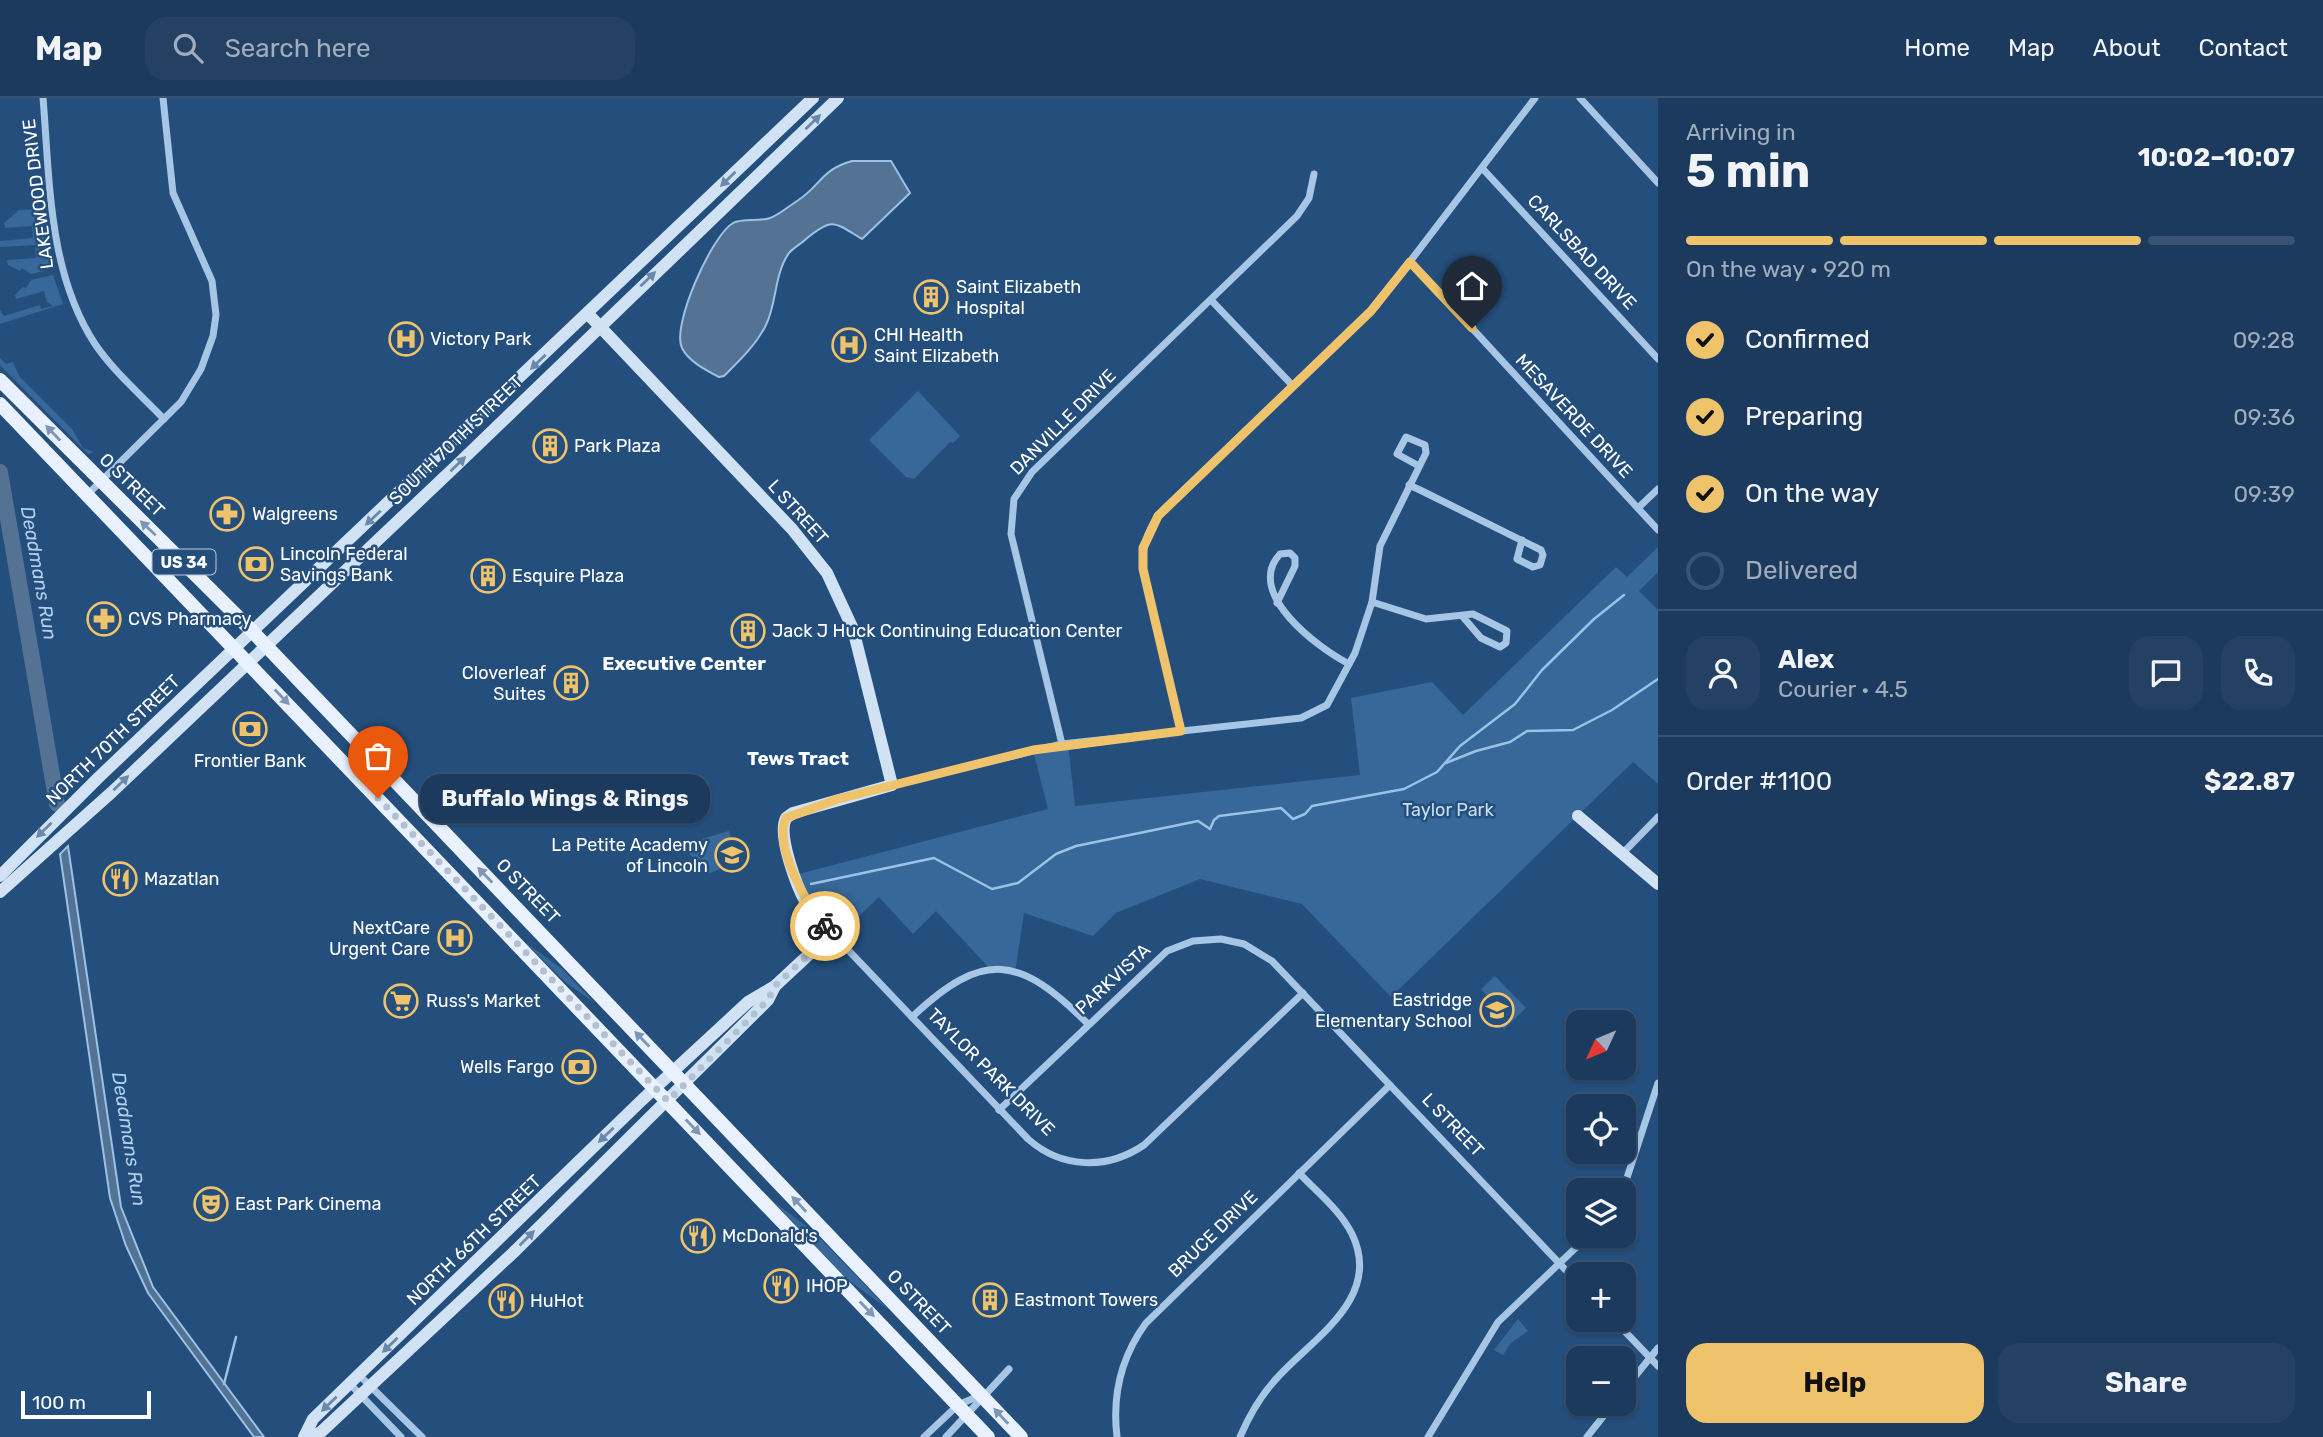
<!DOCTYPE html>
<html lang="en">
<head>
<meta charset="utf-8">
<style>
	:root { --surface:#1b3a5d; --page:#244163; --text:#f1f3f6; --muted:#a0adbc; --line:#395472; --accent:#efc36b }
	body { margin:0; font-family:Rubik,sans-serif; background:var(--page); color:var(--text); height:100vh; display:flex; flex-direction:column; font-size:26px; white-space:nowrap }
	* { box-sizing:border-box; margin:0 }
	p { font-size:23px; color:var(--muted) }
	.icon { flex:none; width:38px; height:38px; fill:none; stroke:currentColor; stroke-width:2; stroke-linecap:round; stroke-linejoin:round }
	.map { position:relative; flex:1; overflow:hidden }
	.details { display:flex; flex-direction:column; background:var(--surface); width:665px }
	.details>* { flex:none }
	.needle { width:46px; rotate:226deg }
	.buttons { position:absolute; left:1566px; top:912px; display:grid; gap:14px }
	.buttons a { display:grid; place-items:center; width:70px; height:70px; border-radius:14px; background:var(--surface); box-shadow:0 2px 5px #0004,0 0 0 2px var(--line); font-size:35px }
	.scale { position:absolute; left:21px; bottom:18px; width:130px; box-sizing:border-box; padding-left:7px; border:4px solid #fff; border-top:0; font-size:19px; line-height:24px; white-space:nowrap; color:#fff; -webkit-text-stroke:5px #244e7c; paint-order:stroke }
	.pin { position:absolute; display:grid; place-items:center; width:60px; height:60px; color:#fff; margin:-72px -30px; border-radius:50% 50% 50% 0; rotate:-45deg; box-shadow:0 0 7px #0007 }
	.pin .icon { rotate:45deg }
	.courier { position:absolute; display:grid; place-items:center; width:70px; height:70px; margin:-35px; border:5px solid #efc36b; border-radius:50%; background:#fff; color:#222; box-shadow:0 2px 9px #0007 }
	.bubble { position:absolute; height:49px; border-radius:21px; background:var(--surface); box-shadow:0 2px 5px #0004,0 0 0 2px var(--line); font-size:23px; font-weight:700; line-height:49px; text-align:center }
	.overview em { font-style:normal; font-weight:700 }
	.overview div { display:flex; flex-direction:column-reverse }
	.overview { display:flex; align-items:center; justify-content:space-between; height:119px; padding:0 28px }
	h1 { font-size:46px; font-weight:700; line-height:52px }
	.bar { display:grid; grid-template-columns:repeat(4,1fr); gap:10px 7px; align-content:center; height:84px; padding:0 28px }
	.bar i { height:9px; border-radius:5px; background:var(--line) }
	.bar .on { background:var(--accent) }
	.bar p { grid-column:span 4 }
	.line { display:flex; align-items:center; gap:18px; padding:0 28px; border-top:2px solid var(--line) }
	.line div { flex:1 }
	.round { display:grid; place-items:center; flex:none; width:74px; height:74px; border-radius:21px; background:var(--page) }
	ol { padding:0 28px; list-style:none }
	li { display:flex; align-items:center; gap:21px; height:77px }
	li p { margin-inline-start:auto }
	li .icon { padding:7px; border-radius:50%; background:var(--accent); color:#111; stroke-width:4 }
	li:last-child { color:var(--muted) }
	li i { width:38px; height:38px; border:4px solid var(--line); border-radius:50% }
	.action { display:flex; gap:14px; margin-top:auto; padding:14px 28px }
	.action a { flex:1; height:80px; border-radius:21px; background:var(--accent); color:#111; font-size:28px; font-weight:700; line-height:80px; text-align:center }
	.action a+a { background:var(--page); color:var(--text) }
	header { display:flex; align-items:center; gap:42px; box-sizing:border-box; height:98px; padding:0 35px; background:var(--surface); border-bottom:2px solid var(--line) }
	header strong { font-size:33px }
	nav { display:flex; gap:38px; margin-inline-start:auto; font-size:24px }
	.search { width:490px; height:63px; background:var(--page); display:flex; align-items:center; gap:18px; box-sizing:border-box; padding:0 24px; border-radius:21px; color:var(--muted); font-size:26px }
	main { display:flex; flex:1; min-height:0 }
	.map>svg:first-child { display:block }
</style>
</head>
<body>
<header>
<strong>Map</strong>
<div class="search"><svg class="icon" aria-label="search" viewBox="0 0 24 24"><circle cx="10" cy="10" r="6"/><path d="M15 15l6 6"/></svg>Search here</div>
<nav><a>Home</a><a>Map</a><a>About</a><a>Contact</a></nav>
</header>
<main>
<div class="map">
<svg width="1658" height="1339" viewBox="0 0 1658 1339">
	<rect width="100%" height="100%" fill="#244e7c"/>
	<g fill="#376899">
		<polygon points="43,111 52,171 31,176 22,170 20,173 8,167 7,162 36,160 35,147 0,149 0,143 33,140 32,128 5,130 4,125 19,112"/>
		<polygon points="53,177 63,206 0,226 0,212 4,218 40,207 41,211 53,208 47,204 44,193 16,201 15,197 23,189 26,190 31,182"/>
		<polygon points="0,260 6,266 13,264 19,278 72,331 83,350 94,354 88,356 0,267"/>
		<polygon points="918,293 960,338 953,345 950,344 914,381 906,379 869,342"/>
		<polygon points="1658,449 1658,474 1639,493 1658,512 1658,686 1633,664 1391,899 1302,806 1200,781 1116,815 1093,838 1024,815 1015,874 992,873 936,813 913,836 879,799 836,840 795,777 1048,711 1033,652 1068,646 1075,708 1360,677 1351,600 1432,584 1463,617 1616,469 1627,479"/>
		<polygon points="729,733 738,764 708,776 681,747"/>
		<polygon points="526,845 561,870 595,905 565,884"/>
		<polygon points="1495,878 1526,910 1504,931 1489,915 1491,902 1481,891"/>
		<polygon points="774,1104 813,1133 888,1211 848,1182"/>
		<polygon points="1518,1221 1528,1233 1511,1245 1503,1257 1494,1252"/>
	</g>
	<g fill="#547394" stroke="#9bc2e6" stroke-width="2">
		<path d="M852,63H891L910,95L862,141C834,124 833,119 806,141C801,146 794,149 789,155C774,176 777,205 766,227C756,247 740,262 724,278L719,279C706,272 689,264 682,250C671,228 712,137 733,125C743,120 759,124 770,120C779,117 789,108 797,103C821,88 820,72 852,63Z"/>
		<polygon points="68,748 121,1109 153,1189 264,1339 254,1339 148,1195 126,1148 110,1100 60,756"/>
	</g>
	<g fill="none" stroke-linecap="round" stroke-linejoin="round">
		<g stroke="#9bc2e6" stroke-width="2.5">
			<polyline points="1446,665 1476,653 1510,644 1527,633 1573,632 1612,612 1658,581"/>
			<polyline points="811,786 934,760 992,791 1018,785 1056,756 1076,748 1198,723 1210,731 1214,722 1219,718 1281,710 1293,721 1305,716 1312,708 1404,691 1437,674 1460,648 1515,606 1542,572 1594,521 1624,497"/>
			<polyline points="224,1286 236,1239"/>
		</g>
		<polyline stroke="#547394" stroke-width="16" points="0,374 57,706"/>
		<g stroke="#a7c6e5" stroke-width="7">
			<path d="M43,0C50,83 48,174 95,246C114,274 141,297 164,321"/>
			<polyline points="1580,0 1658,85"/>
			<polyline points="1482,70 1658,261"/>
			<polyline points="1411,164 1658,432"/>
			<polyline points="1211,202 1293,288"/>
			<polyline points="1409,387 1420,392 1541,452 1543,457 1540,467 1533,469 1517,461 1522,442"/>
			<polyline points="88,396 181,304 201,271 213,238 216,217 212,183 173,95 163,0"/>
			<polyline points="1638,410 1658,391"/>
			<polyline points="1372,504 1426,521 1473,516 1507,533 1506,545 1500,549 1481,540 1463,519"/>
			<path d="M1277,505L1295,468V460L1290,455L1280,456C1244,495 1318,550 1349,566"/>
			<path d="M1181,633L1143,471C1141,447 1149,427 1166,409L1376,208L1535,0"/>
			<polyline points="1062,646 1011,436 1014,401 1032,374 1297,118 1309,100 1314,76"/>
			<polyline points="892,687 1062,646 1301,620 1327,607 1355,555 1372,504 1380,448 1426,355 1425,347 1406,339 1397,356 1419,368"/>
			<polyline points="1622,756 1658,719"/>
			<path d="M832,835L1028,1041C1062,1071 1107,1072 1144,1047L1303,895"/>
			<path d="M912,919C984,851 1020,858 1088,926"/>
			<polyline points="999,1012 1167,853 1193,843 1221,841 1244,846 1272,863 1578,1185"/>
			<polyline points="1623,1092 1658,985"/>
			<polyline points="1614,1222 1658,1268"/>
			<polyline points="359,1277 422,1339"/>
			<polyline points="350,1286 401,1339"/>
			<polyline points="1624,1292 1658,1250"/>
			<polyline points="924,1339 958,1307 981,1297"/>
			<polyline points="946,1339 1009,1271"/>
			<path d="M1117,1339C1112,1297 1121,1259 1146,1225L1390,987"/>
			<path d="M1240,1339C1249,1318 1261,1297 1277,1280C1313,1240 1383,1200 1352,1136C1340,1112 1317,1094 1299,1075"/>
			<polyline points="1428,1339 1498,1224 1588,1138"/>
			<polyline points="1587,1339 1613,1306"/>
		</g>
		<g stroke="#d1e2f5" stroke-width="12">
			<polyline points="1578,718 1658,786"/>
			<polyline points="0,778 98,680 813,0"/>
			<polyline points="0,794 112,694 458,366 838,0"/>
			<path d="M304,1339L313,1321L642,1002L748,904L775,888L832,835C823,826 813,817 806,805C797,789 777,737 786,720L793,715L892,687L853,531L827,475L792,431L588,216"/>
			<polyline points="309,1339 321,1334 516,1152 768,902 775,888"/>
		</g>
		<g stroke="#e8f1fd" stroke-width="14">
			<polyline points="0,282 252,533 1021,1339"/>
			<polyline points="0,306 988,1339"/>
		</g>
	</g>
	<defs><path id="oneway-solid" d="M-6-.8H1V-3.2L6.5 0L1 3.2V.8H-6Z" transform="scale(1.75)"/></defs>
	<g fill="#6989ac">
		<use href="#oneway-solid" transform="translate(813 24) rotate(-44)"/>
		<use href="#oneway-solid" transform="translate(728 81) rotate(136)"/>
		<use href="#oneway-solid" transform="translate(648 181) rotate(-44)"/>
		<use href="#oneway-solid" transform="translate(538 264) rotate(136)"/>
		<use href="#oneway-solid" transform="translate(458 366) rotate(-44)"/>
		<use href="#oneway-solid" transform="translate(373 420) rotate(137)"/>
		<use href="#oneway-solid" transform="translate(121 685) rotate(-44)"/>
		<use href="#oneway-solid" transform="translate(44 732) rotate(136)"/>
		<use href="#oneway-solid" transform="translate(606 1037) rotate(136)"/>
		<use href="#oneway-solid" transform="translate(527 1140) rotate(-45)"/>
		<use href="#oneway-solid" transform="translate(390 1247) rotate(136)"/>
		<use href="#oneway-solid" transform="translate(329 1306) rotate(136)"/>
	</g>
	<g fill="#7c97b6">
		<use href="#oneway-solid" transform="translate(53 335) rotate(-134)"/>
		<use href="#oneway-solid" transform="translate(148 430) rotate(-137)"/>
		<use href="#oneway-solid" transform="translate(282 599) rotate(46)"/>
		<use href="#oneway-solid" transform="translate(485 777) rotate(-134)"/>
		<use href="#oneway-solid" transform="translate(642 941) rotate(-134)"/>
		<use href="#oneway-solid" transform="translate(693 1029) rotate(46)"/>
		<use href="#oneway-solid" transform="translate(799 1106) rotate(-133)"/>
		<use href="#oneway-solid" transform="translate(867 1211) rotate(46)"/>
		<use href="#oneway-solid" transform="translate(1001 1318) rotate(-133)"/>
	</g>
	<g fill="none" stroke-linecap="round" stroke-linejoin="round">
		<polyline stroke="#b2c1d1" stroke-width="7" stroke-dasharray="0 12.6" points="378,700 668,1003 768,902 775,888 831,835 825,828"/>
		<path stroke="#efc36b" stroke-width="9" d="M825,828C807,809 773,746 786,720L838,701L1033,652L1181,633L1143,471V450L1158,418L1371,213L1410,164L1472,230"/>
	</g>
	<defs>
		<symbol id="building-ring" viewBox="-11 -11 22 22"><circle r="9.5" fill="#244e7c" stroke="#efc36b" stroke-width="1.5"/><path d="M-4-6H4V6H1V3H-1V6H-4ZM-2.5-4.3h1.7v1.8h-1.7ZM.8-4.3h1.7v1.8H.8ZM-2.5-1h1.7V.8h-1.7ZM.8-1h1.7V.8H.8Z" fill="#efc36b"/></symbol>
		<symbol id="hospital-ring" viewBox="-11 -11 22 22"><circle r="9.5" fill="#244e7c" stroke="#efc36b" stroke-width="1.5"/><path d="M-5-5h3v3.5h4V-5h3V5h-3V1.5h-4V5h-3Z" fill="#efc36b"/></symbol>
		<symbol id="pharmacy-ring" viewBox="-11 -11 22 22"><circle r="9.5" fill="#244e7c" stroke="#efc36b" stroke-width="1.5"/><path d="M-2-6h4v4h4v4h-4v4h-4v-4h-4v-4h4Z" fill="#efc36b"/></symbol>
		<symbol id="bank-ring" viewBox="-11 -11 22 22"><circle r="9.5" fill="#244e7c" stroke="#efc36b" stroke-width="1.5"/><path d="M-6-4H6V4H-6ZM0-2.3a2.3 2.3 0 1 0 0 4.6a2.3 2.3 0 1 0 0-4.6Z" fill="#efc36b"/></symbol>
		<symbol id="school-ring" viewBox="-11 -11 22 22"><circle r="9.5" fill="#244e7c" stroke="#efc36b" stroke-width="1.5"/><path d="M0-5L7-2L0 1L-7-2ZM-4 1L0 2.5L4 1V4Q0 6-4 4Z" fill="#efc36b"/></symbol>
		<symbol id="restaurant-ring" viewBox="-11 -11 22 22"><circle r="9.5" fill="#244e7c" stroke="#efc36b" stroke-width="1.5"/><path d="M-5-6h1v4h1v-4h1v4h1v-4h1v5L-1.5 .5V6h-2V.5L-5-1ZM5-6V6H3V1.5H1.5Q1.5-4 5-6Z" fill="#efc36b"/></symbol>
		<symbol id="supermarket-ring" viewBox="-11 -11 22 22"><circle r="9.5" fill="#244e7c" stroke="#efc36b" stroke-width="1.5"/><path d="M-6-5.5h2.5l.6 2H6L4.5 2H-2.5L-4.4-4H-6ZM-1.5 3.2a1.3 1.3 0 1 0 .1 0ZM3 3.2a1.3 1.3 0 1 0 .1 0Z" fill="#efc36b"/></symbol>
		<symbol id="theatre-ring" viewBox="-11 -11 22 22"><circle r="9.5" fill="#244e7c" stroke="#efc36b" stroke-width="1.5"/><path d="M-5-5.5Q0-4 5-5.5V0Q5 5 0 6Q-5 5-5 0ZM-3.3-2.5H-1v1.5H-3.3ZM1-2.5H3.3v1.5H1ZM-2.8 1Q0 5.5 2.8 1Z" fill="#efc36b"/></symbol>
	</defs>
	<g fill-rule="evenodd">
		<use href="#building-ring" x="912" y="180" width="38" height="38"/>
		<use href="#hospital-ring" x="387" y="222" width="38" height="38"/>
		<use href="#hospital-ring" x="830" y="228" width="38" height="38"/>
		<use href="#building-ring" x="531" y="329" width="38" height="38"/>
		<use href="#pharmacy-ring" x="208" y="397" width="38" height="38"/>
		<use href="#bank-ring" x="237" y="447" width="38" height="38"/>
		<use href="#building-ring" x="469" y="459" width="38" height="38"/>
		<use href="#pharmacy-ring" x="85" y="502" width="38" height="38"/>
		<use href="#building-ring" x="729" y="514" width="38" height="38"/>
		<use href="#building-ring" x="552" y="566" width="38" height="38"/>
		<use href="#bank-ring" x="231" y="612" width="38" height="38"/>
		<use href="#school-ring" x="713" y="738" width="38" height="38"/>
		<use href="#restaurant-ring" x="101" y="762" width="38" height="38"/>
		<use href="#hospital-ring" x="436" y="821" width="38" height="38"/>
		<use href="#supermarket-ring" x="382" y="884" width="38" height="38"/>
		<use href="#school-ring" x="1478" y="893" width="38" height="38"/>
		<use href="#bank-ring" x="560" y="950" width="38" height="38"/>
		<use href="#theatre-ring" x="192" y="1087" width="38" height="38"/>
		<use href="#restaurant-ring" x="679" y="1119" width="38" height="38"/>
		<use href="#restaurant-ring" x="762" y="1169" width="38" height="38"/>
		<use href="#building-ring" x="971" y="1183" width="38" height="38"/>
		<use href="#restaurant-ring" x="487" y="1184" width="38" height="38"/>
	</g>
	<g text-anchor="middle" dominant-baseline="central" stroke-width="5" stroke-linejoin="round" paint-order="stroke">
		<rect fill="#244e7c" stroke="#bdcad8" stroke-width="2" x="152.5" y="451.5" width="63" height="25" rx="5"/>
		<g font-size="16" font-weight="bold" fill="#fff">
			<text x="184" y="464">US 34</text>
		</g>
		<g font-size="18" fill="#fff" stroke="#244e7c">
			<text transform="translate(38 96) rotate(-97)">LAKEWOOD DRIVE</text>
			<text transform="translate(1582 154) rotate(47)">CARLSBAD DRIVE</text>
			<text transform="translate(1574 318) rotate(47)">MESAVERDE DRIVE</text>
			<text transform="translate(1063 324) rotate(-45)">DANVILLE DRIVE</text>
			<text transform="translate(456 342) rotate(-44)">SOUTH 70TH STREET</text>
			<text transform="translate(132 387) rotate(44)">O STREET</text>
			<text transform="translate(798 414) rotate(48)">L STREET</text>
			<text transform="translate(113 642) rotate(-44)">NORTH 70TH STREET</text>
			<text transform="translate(528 793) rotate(46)">O STREET</text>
			<text transform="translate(1113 881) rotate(-43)">PARKVISTA</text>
			<text transform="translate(991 974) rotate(45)">TAYLOR PARK DRIVE</text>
			<text transform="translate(1453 1027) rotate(46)">L STREET</text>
			<text transform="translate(1213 1136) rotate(-44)">BRUCE DRIVE</text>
			<text transform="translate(474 1142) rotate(-44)">NORTH 66TH STREET</text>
			<text transform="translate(919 1204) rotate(46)">O STREET</text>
		</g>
		<g font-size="18" fill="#fff" stroke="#244e7c" text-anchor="start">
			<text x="956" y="189">Saint Elizabeth<tspan x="956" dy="21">Hospital</tspan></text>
			<text x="874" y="237">CHI Health<tspan x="874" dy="21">Saint Elizabeth</tspan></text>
			<text x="430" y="241">Victory Park</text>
			<text x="574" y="348">Park Plaza</text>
			<text x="252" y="416">Walgreens</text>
			<text x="280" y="456">Lincoln Federal<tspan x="280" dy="21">Savings Bank</tspan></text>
			<text x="512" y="478">Esquire Plaza</text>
			<text x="128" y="521">CVS Pharmacy</text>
			<text x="772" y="533">Jack J Huck Continuing Education Center</text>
			<text x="546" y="575" text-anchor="end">Cloverleaf<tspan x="546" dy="21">Suites</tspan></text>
			<text x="250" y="663" text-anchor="middle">Frontier Bank</text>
			<text x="708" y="747" text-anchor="end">La Petite Academy<tspan x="708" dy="21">of Lincoln</tspan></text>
			<text x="144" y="781">Mazatlan</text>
			<text x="430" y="830" text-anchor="end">NextCare<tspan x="430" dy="21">Urgent Care</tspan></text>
			<text x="1472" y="902" text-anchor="end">Eastridge<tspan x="1472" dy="21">Elementary School</tspan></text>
			<text x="426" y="903">Russ's Market</text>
			<text x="554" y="969" text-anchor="end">Wells Fargo</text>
			<text x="235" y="1106">East Park Cinema</text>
			<text x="722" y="1138">McDonald's</text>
			<text x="806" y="1188">IHOP</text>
			<text x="1014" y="1202">Eastmont Towers</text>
			<text x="530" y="1203">HuHot</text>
		</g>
		<g font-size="18" fill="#cadff4" stroke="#244e7c">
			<text x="1448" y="712">Taylor Park</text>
		</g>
		<g font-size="19" font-style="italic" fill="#b2d0ed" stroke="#244e7c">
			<text transform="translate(39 475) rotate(80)">Deadmans Run</text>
			<text transform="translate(129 1041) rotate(81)">Deadmans Run</text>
		</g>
		<g font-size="19" font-weight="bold" fill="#fff" stroke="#244e7c">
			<text x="684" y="565">Executive Center</text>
			<text x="798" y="660">Tews Tract</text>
		</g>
	</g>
</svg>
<div class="buttons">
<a><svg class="needle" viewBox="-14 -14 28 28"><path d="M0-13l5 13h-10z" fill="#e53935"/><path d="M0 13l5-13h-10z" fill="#a0adbc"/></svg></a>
<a><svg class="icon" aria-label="locate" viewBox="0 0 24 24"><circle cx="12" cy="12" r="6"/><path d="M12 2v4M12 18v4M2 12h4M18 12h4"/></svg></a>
<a><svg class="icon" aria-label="layers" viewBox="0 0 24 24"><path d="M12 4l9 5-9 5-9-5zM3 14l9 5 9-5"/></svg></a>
<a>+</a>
<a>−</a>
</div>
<div class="scale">100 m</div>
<div class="pin" style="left:378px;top:700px;background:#ea580c"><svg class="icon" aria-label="bag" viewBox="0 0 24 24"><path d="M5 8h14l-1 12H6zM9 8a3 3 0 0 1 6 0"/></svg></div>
<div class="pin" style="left:1472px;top:230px;background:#1f2937"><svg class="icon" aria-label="home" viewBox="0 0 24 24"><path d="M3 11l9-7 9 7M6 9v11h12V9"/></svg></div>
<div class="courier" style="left:825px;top:828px"><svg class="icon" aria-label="bike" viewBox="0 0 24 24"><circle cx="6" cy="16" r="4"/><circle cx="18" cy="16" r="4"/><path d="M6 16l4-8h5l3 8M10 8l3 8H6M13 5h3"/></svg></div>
<div class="bubble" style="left:420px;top:676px;width:290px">Buffalo Wings &amp; Rings</div>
</div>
<section class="details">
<div class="overview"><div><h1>5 min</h1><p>Arriving in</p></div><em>10:02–10:07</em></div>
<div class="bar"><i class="on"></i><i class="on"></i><i class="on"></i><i></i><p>On the way · 920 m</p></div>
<ol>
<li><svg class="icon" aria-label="check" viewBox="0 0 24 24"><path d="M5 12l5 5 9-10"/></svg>Confirmed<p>09:28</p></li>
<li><svg class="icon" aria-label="check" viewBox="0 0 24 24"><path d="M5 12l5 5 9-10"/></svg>Preparing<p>09:36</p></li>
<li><svg class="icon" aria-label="check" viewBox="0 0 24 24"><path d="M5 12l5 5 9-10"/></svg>On the way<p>09:39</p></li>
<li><i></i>Delivered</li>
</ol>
<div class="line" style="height:126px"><a class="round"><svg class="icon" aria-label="person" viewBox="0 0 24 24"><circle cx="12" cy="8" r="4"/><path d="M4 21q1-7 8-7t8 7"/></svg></a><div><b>Alex</b><p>Courier · 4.5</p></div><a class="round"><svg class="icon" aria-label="chat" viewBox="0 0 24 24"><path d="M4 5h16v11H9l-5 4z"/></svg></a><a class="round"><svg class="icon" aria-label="phone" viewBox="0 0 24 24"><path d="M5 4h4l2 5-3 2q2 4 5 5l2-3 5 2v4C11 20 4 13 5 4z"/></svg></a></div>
<div class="line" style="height:91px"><div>Order #1100</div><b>$22.87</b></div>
<div class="action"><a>Help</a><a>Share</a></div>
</section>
</main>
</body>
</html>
